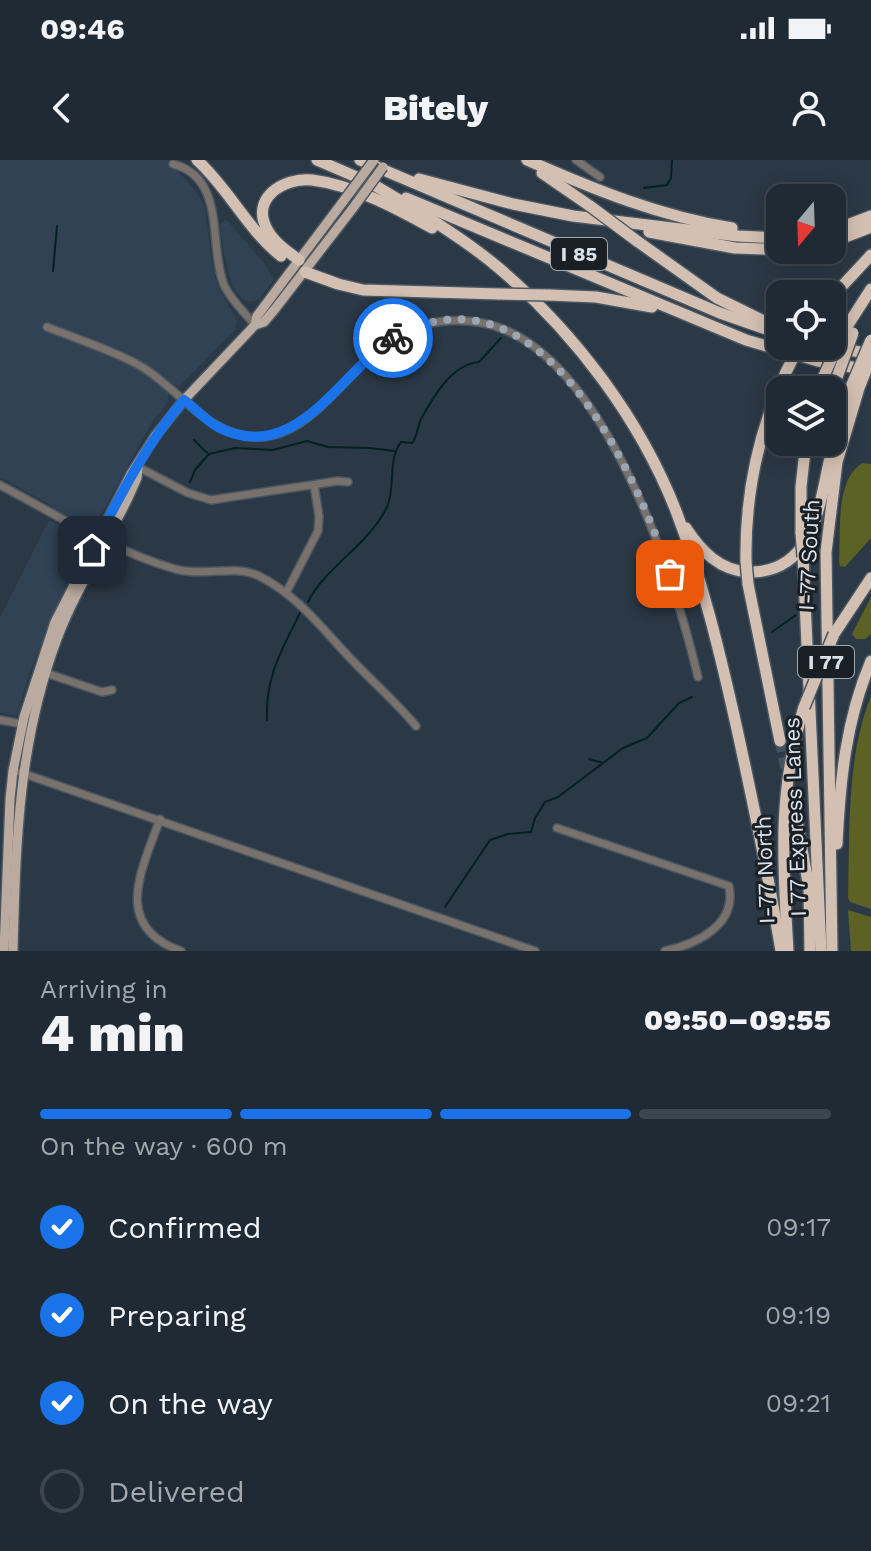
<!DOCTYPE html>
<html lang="en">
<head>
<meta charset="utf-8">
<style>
	:root { --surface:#202a34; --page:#2d3640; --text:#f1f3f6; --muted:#a2a7ac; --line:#3d464f; --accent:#1a73e8 }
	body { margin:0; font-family:"Work Sans",sans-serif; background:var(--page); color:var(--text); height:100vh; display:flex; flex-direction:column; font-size:30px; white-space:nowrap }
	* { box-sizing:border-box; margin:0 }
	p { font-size:26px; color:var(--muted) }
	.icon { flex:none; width:44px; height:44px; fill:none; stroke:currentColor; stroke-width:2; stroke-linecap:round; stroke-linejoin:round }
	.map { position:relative; height:791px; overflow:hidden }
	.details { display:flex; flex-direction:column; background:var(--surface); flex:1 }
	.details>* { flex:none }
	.needle { width:52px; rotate:199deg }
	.controls { position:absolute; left:766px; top:24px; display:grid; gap:16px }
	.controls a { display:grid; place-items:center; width:80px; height:80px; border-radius:16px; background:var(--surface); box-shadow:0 4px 20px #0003,0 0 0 2px var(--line); font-size:40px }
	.pin { position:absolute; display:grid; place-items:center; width:68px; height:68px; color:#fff; margin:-34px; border-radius:16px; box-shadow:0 4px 12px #0006 }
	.courier { position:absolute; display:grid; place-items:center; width:80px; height:80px; margin:-40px; border:6px solid #1a73e8; border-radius:50%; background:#fff; color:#222; box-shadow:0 2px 10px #0007 }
	.head em { font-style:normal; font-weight:800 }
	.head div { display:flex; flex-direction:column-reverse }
	.head { display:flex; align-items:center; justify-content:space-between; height:136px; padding:0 40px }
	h1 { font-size:52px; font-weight:800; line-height:60px }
	.bar { display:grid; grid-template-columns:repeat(4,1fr); gap:12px 8px; align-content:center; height:96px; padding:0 40px }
	.bar i { height:10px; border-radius:6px; background:var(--line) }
	.bar .active { background:var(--accent) }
	.bar p { grid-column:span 4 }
	ol { padding:0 40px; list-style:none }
	li { display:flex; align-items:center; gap:24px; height:88px }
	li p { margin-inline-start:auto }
	li .icon { padding:8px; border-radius:50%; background:var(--accent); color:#fff; stroke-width:4 }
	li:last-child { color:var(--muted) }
	li i { width:44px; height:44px; border:4px solid var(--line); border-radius:50% }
	.status { display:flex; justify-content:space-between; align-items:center; height:56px; padding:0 40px; background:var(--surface); direction:ltr }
	.status svg { height:22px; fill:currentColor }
	header { display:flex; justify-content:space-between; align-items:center; height:104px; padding:0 40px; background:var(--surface); font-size:36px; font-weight:800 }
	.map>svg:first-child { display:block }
</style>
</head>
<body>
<div class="status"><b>09:46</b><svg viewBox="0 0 49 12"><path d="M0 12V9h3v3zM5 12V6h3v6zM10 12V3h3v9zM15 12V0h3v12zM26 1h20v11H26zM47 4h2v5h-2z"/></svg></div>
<header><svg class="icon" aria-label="back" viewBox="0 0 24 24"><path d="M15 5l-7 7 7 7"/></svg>Bitely<svg class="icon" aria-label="person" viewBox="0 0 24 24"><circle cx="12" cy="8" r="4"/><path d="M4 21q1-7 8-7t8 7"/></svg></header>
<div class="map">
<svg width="871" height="791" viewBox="0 0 871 791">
	<rect width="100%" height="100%" fill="#2b3845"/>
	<g fill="#304254">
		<polygon points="0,0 168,0 196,31 205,48 212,104 219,129 237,160 235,170 179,227 167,222 144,202 137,207 168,233 168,242 152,262 101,355 80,361 53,349 54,347 0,317"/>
		<polygon points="226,59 265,104 274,120 259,140 250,142 242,139 233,128 224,94 220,64"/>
		<polygon points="49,360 67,369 75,381 76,405 29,514 17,556 0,553 0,458"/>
	</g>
	<g fill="#5c6224">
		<path d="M863,303L871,304V378L845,407L840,406L839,401C841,372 835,318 863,303Z"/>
		<polygon points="871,437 871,474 865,479 856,479 852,474"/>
		<path d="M871,536V749L850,742L848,737C850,671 846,598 871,536Z"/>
		<polygon points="848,750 871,757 871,791 851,791"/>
	</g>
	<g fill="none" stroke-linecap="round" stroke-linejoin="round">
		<g stroke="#042023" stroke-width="2">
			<polyline points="644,28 667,25 671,18 672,0"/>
			<polyline points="53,111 57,66"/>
			<polyline points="194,280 207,293"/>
			<polyline points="190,322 195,310 209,294 235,288 273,290 307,281 328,287 370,288 394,291"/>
			<path d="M308,442C325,407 368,386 387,347C396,327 387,301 401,282L412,283C418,276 417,267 421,259C433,237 452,204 479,202L501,178"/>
			<polyline points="772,472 796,455"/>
			<path d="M267,560C265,516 282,490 301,451"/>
			<polyline points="589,599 603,603"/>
			<polyline points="445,747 490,680 508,674 531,672 535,658 545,642 558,637 623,588 647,578 679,543 692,537"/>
		</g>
		<polyline stroke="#45525e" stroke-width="11" stroke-dasharray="11 5.5" stroke-linecap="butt" points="780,581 796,655"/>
		<defs>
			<g id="minor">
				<polyline points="576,0 600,17"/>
				<path d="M173,4C227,18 208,85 224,125C231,140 244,152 255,165"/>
				<path d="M47,167C77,179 109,189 137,204C178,226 207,278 259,277C317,275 350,202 398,176C419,164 443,159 468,161C598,169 673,412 698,517"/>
				<polyline points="138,307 188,333 211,340 338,321 348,322"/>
				<path d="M0,325C57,355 113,391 175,409C202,417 234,404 259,416C299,436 323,470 353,501C374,523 397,543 416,566"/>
				<polyline points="286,433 318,371 319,356 314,325"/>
				<polyline points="46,513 102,532 112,530"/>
				<polyline points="0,560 22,564"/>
				<polyline points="19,612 535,791"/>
				<path d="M160,659C142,710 111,766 181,791"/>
				<path d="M557,668L729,726C737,765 697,784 665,791"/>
			</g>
			<g id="major">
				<polyline points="255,165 257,156 342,43"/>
				<polyline points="4,791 10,639 13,611 24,557 55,462 131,314 156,275 184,240 255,165 264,162 275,149 353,48"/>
				<path d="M13,791C16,682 18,583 57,479C75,431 105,385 128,338L137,318L138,307"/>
			</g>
			<g id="highway">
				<path d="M197,0C229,29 247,69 281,96"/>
				<polyline points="317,0 368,22"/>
				<polyline points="360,0 720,153 780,174"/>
				<path d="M527,0C593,29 659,56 732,68"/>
				<polyline points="542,13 590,46"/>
				<polyline points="419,19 513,44 573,56 738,76 780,78"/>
				<path d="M369,22C414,49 460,75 500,109C575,173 640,259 676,351C702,419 719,489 735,560C752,637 768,713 781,791"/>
				<polyline points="406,38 746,180 818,201 868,210"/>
				<polyline points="832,71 871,56"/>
				<polyline points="649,72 735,88 790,90"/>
				<polyline points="637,81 717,138 776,167"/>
				<polyline points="832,82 871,67"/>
				<path d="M299,100C288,92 275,83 268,71C249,39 283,17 312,20C353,25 396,48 432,68"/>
				<polyline points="305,112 338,124 363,130 499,134"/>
				<polyline points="549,135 596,137 652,147"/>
				<polyline points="832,137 871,95"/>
				<polyline points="844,171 871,129"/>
				<polyline points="827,186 871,194"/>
				<polyline points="832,238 835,223"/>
				<path d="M686,368C701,391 720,411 749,412C814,413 819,345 830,298C835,274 842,250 851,227"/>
				<polyline points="801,373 801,327 806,282"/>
				<polyline points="803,397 821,791"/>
				<path d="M746,401C745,334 758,272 786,212"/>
				<polyline points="748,424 780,581"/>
				<polyline points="834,474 871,418"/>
				<polyline points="796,655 809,728 810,791"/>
				<path d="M837,684C840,620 846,560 871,501"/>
				<path d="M788,791C783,703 777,633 804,547"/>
				<polyline points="832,791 826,392 837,302 859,228"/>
			</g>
		</defs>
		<use href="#minor" stroke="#4a5763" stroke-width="10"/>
		<use href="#major" stroke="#4a5763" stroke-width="12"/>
		<use href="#highway" stroke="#4a5763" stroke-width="14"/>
		<use href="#minor" stroke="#79716b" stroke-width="7"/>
		<use href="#major" stroke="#baaa9f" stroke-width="9"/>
		<use href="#highway" stroke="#d4c0b3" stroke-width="11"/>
		<defs>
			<g id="major-bridge">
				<polyline points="342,43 374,0"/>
				<polyline points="353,48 383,7"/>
			</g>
			<g id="highway-bridge">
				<polyline points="590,46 637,81"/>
				<polyline points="499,134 549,135"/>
				<polyline points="786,212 799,186"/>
				<polyline points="822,220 844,171"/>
				<polyline points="835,223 853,173"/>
				<polyline points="851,227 871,180"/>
				<polyline points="859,228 871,198"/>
				<polyline points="801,373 803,397"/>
				<polyline points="746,401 748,424"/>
				<polyline points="804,547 834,474"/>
			</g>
		</defs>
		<use href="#major-bridge" stroke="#4a5763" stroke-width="12" stroke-linecap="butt"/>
		<use href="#highway-bridge" stroke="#4a5763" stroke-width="14" stroke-linecap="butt"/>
		<use href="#major-bridge" stroke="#baaa9f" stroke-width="9"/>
		<use href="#highway-bridge" stroke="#d4c0b3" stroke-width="11"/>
	</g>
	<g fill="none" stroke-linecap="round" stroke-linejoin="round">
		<path stroke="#9ca6b0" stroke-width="8" stroke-dasharray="0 14.4" d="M393,178C539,95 634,309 670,414"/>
		<path stroke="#1a73e8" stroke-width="10" d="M92,390C119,338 145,285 184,240C195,248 205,260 218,267C295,307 339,214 393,178"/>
	</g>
	<g text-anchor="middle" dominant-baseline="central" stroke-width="6" stroke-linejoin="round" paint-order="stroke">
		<g fill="#191f25" stroke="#9fa8af" stroke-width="2">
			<rect x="551" y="78" width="56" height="32" rx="6"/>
			<rect x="798" y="486" width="56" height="32" rx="6"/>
		</g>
		<g font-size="20" font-weight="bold" fill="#d9e2ea">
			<text x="579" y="94">I 85</text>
			<text x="826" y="502">I 77</text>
		</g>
		<g font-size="22" fill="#d9e2ea" stroke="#191f25">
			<text transform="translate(809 395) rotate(-87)">I-77 South</text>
			<text transform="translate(795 657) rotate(-92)">I 77 Express Lanes</text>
			<text transform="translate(765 710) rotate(-92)">I-77 North</text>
		</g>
	</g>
</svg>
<div class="controls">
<a><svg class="needle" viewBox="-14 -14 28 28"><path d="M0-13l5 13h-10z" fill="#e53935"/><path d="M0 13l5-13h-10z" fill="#a2a7ac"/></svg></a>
<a><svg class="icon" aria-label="locate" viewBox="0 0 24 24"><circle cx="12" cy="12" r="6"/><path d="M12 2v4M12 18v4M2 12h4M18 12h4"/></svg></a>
<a><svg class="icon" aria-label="layers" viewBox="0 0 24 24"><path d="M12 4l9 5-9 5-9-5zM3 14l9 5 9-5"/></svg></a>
</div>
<div class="pin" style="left:670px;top:414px;background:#ea580c"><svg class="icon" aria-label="bag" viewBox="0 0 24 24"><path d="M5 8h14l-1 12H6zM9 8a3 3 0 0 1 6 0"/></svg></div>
<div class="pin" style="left:92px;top:390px;background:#1f2937"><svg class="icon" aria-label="home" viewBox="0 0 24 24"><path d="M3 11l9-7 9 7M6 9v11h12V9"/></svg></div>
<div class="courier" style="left:393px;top:178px"><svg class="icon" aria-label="bike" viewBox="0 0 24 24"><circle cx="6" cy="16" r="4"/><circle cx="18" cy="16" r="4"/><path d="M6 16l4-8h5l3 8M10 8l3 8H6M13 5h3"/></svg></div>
</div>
<section class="details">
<div class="head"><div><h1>4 min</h1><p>Arriving in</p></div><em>09:50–09:55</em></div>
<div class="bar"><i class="active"></i><i class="active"></i><i class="active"></i><i></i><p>On the way · 600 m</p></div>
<ol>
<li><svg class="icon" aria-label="check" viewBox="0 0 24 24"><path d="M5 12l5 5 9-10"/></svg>Confirmed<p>09:17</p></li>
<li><svg class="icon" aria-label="check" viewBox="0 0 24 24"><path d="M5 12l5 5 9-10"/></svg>Preparing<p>09:19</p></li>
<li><svg class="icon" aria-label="check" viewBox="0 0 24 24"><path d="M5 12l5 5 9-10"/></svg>On the way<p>09:21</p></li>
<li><i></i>Delivered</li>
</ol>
</section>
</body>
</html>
